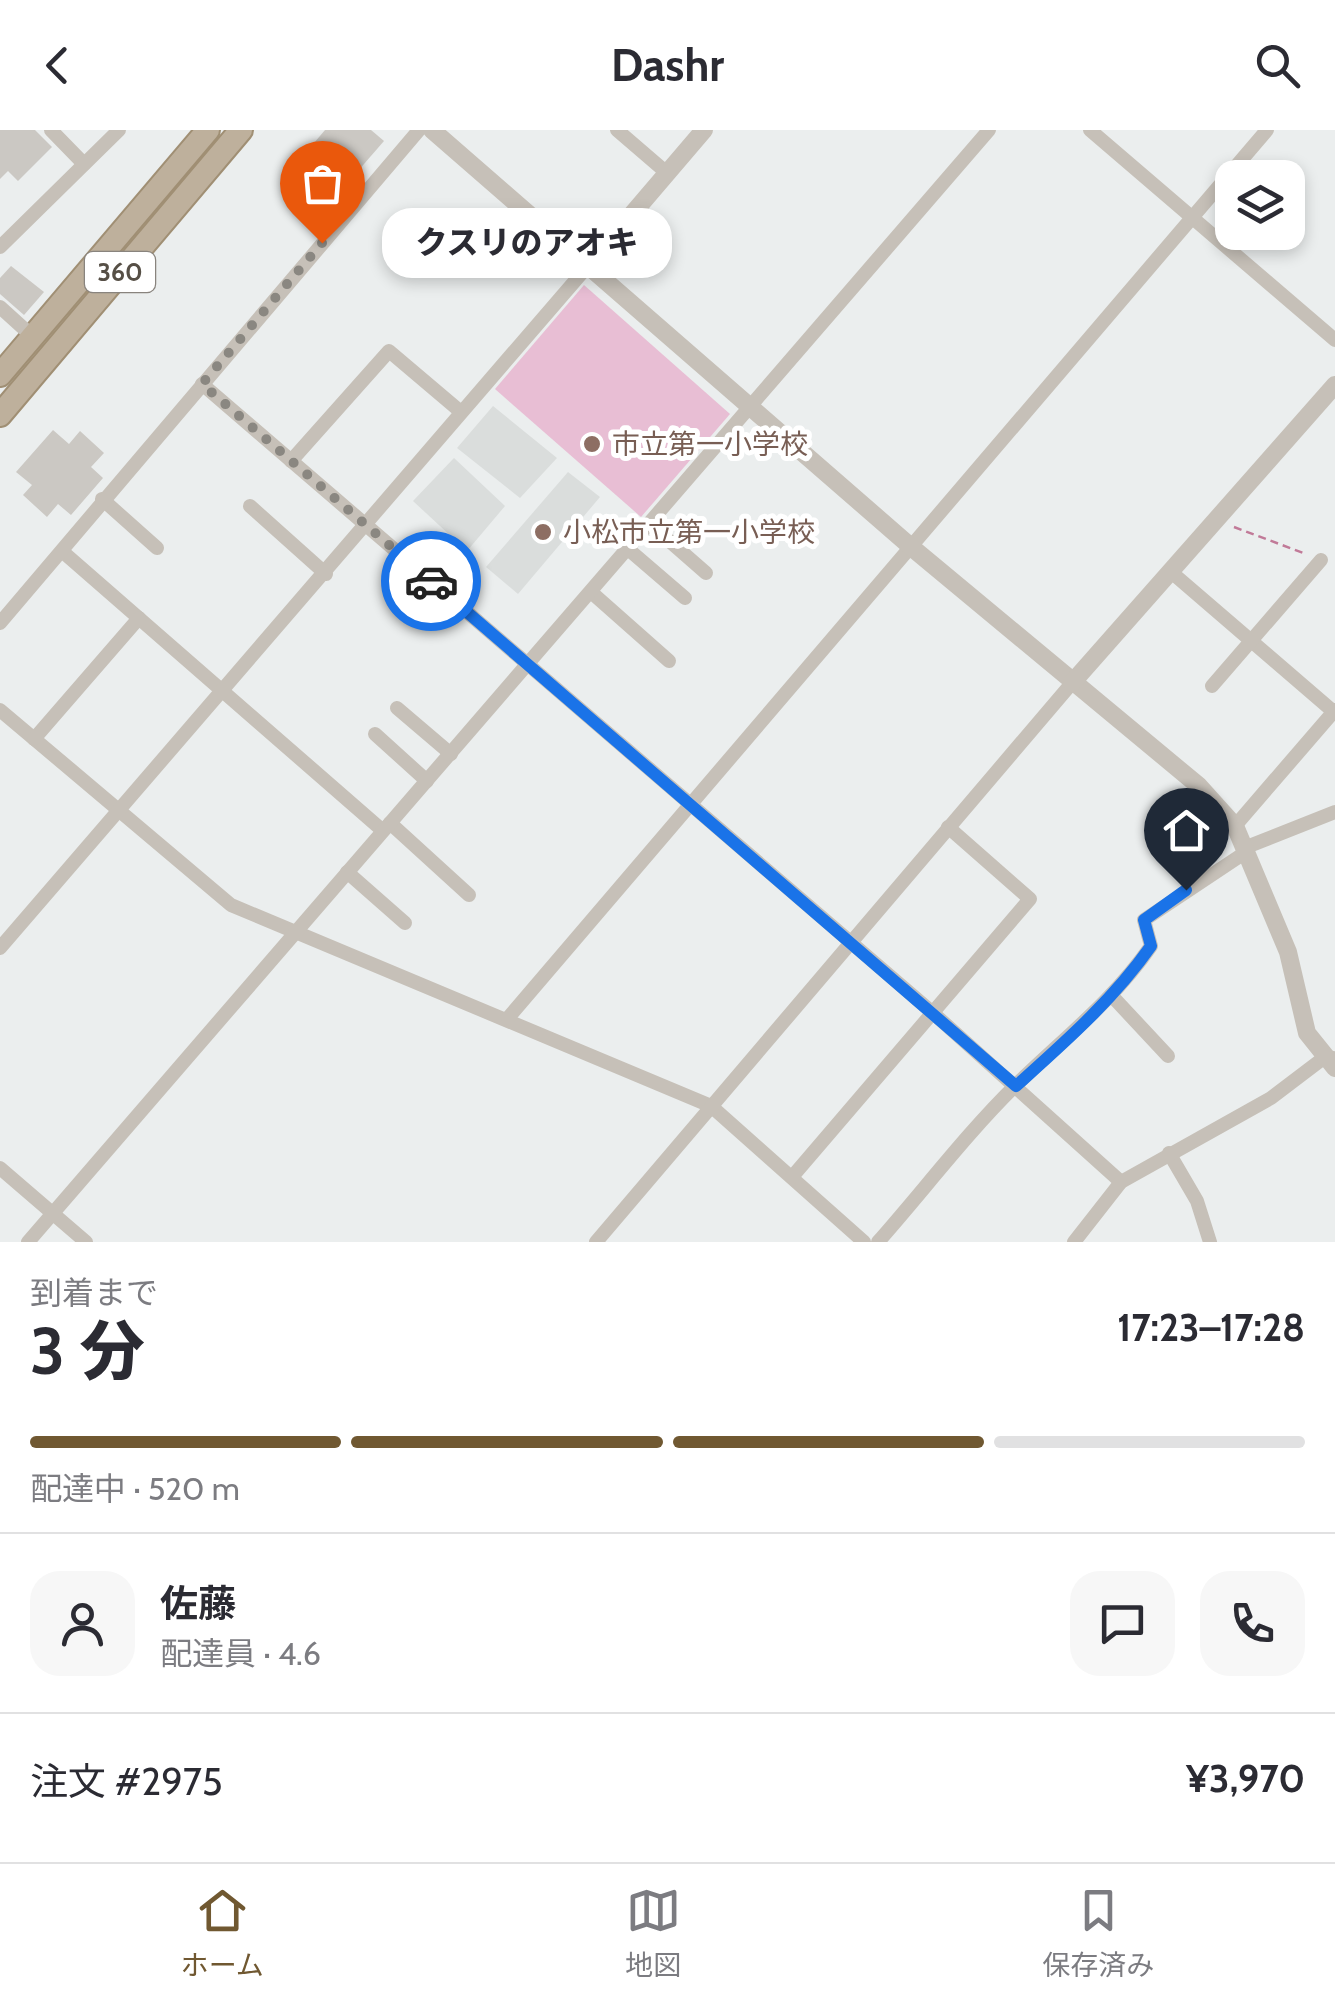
<!DOCTYPE html>
<html lang="ja">
<head>
<meta charset="utf-8">
<style>
	:root { --surface:#fff; --page:#f7f7f7; --text:#2b2b33; --muted:#7c7c81; --line:#e1e1e2; --accent:#705831 }
	body { margin:0; font-family:Cabin,"Noto Sans JP",sans-serif; background:var(--page); color:var(--text); height:100vh; display:flex; flex-direction:column; font-size:38px; white-space:nowrap }
	* { box-sizing:border-box; margin:0 }
	p { font-size:32px; color:var(--muted) }
	.icon { flex:none; width:55px; height:55px; fill:none; stroke:currentColor; stroke-width:2; stroke-linecap:round; stroke-linejoin:round }
	.map { position:relative; height:1112px; overflow:hidden }
	.side { display:flex; flex-direction:column; background:var(--surface); flex:1 }
	.side>* { flex:none }
	.tools { position:absolute; left:1215px; top:30px; display:grid; gap:20px }
	.tools a { display:grid; place-items:center; width:90px; height:90px; border-radius:20px; background:var(--surface); box-shadow:0 5px 15px #0003; font-size:50px }
	.pin { position:absolute; display:grid; place-items:center; width:85px; height:85px; color:#fff; margin:-102px -42px; border-radius:50% 50% 50% 0; rotate:-45deg; box-shadow:0 0 10px #0007 }
	.pin .icon { rotate:45deg }
	.courier { position:absolute; display:grid; place-items:center; width:100px; height:100px; margin:-50px; border:8px solid #1a73e8; border-radius:50%; background:#fff; color:#222; box-shadow:0 2px 12px #0007 }
	.bubble { position:absolute; height:70px; border-radius:30px; background:var(--surface); box-shadow:0 5px 15px #0003; font-size:32px; font-weight:800; line-height:70px; text-align:center }
	.head em { font-style:normal; font-weight:800 }
	.head div { display:flex; flex-direction:column-reverse }
	.head { display:flex; align-items:center; justify-content:space-between; height:170px; padding:0 30px }
	h1 { font-size:65px; font-weight:800; line-height:75px }
	.bar { display:grid; grid-template-columns:repeat(4,1fr); gap:15px 10px; align-content:center; height:120px; padding:0 30px }
	.bar i { height:12px; border-radius:8px; background:var(--line) }
	.bar .current { background:var(--accent) }
	.bar p { grid-column:span 4 }
	.line { display:flex; align-items:center; gap:25px; padding:0 30px; border-top:2px solid var(--line) }
	.line div { flex:1 }
	.round { display:grid; place-items:center; flex:none; width:105px; height:105px; border-radius:30px; background:var(--page) }
	header { display:flex; justify-content:space-between; align-items:center; height:130px; padding:0 30px; background:var(--surface); font-size:45px; font-weight:800 }
	.tabs { display:flex; justify-content:space-around; align-items:center; height:140px; border-top:2px solid var(--line); background:var(--surface); font-size:28px; color:var(--muted) }
	.tabs a { display:grid; justify-items:center; gap:5px }
	.tabs .current { color:var(--accent) }
	.map>svg:first-child { display:block }
</style>
</head>
<body>
<header><svg class="icon" aria-label="back" viewBox="0 0 24 24"><path d="M15 5l-7 7 7 7"/></svg>Dashr<svg class="icon" aria-label="search" viewBox="0 0 24 24"><circle cx="10" cy="10" r="6"/><path d="M15 15l6 6"/></svg></header>
<div class="map">
<svg width="1335" height="1112" viewBox="0 0 1335 1112">
	<rect width="100%" height="100%" fill="#ebeeee"/>
	<g fill="#dadddc">
		<polygon points="493,276 557,328 520,368 457,318"/>
		<polygon points="454,328 505,376 467,421 413,371"/>
		<polygon points="568,342 600,367 518,464 486,437"/>
	</g>
	<polygon fill="#e8bed4" points="584,155 730,284 641,387 495,259"/>
	<g fill="#cbc8c3">
		<polygon points="0,0 35,0 52,17 18,51 8,41 0,49"/>
		<polygon points="325,0 371,0 384,11 337,65 298,32"/>
		<polygon points="11,136 44,162 24,185 0,164 0,148"/>
		<polygon points="53,300 69,314 80,301 104,323 91,337 103,348 71,385 58,374 47,387 23,365 32,355 16,342"/>
	</g>
	<g fill="none" stroke-linecap="round" stroke-linejoin="round">
		<defs>
			<g id="trunk">
				<polyline points="0,245 208,0"/>
				<polyline points="0,285 241,0"/>
			</g>
		</defs>
		<use href="#trunk" stroke="#a08f74" stroke-width="26"/>
		<polyline stroke="#c17a98" stroke-width="2.5" stroke-dasharray="8 5" stroke-linecap="butt" points="1234,397 1306,424"/>
		<g stroke="#c6c0b8" stroke-width="14">
			<polyline points="51,0 84,34"/>
			<polyline points="617,0 667,43"/>
			<polyline points="1090,0 1335,210"/>
			<polyline points="0,117 119,0"/>
			<polyline points="0,177 32,206"/>
			<polyline points="202,254 933,883 1121,1052"/>
			<polyline points="291,331 389,221 461,282"/>
			<polyline points="102,369 157,418"/>
			<polyline points="250,376 326,444"/>
			<polyline points="650,394 706,443"/>
			<polyline points="628,419 685,468"/>
			<polyline points="63,422 382,700"/>
			<polyline points="1170,441 1335,583"/>
			<polyline points="591,462 669,531"/>
			<polyline points="0,493 419,0"/>
			<polyline points="1212,556 1321,430"/>
			<polyline points="397,578 451,624"/>
			<polyline points="0,580 231,775 711,976 864,1112"/>
			<polyline points="375,604 427,651"/>
			<polyline points="34,609 139,488"/>
			<polyline points="390,693 469,765"/>
			<polyline points="1235,696 1335,580"/>
			<polyline points="1244,718 1335,682"/>
			<polyline points="347,742 405,793"/>
			<polyline points="0,818 587,137"/>
			<polyline points="1112,866 1168,926"/>
			<polyline points="508,888 1267,0"/>
			<polyline points="1169,1023 1197,1071 1210,1112"/>
			<polyline points="0,1038 86,1112"/>
			<polyline points="792,1047 1030,769 948,697"/>
			<polyline points="28,1112 989,0"/>
			<polyline points="596,1112 1072,553"/>
			<path d="M878,1112C924,1060 967,1003 1016,955C1063,909 1113,871 1151,816L1144,790L1246,722"/>
			<polyline points="1074,1112 1121,1052 1271,968 1325,927 1333,928"/>
		</g>
		<g stroke="#c6c0b8" stroke-width="18">
			<polyline points="432,0 910,416 1199,656 1235,696 1288,822 1307,903 1335,938"/>
			<polyline points="587,137 704,0"/>
			<polyline points="1072,553 1335,255"/>
		</g>
		<use href="#trunk" stroke="#beb09c" stroke-width="22"/>
	</g>
	<g fill="none" stroke-linecap="round" stroke-linejoin="round">
		<polyline stroke="#8a8781" stroke-width="10" stroke-dasharray="0 18" points="322,113 202,254 431,451"/>
		<path stroke="#1a73e8" stroke-width="12" d="M431,451L1016,956C1065,912 1113,870 1151,816L1144,790L1186,760"/>
	</g>
	<g fill="#8d6e63" stroke="#fff" stroke-width="4">
		<circle cx="592" cy="314" r="10"/>
		<circle cx="543" cy="402" r="10"/>
	</g>
	<g text-anchor="middle" dominant-baseline="central" stroke-width="10" stroke-linejoin="round" paint-order="stroke">
		<rect fill="#fff" stroke="#89847e" stroke-width="2.5" x="85" y="122" width="70" height="40" rx="8"/>
		<g font-size="25" font-weight="bold" fill="#564f46">
			<text x="120" y="142">360</text>
		</g>
		<g font-size="28" fill="#785e54" stroke="#fff" text-anchor="start">
			<text x="612" y="314">市立第一小学校</text>
			<text x="563" y="402">小松市立第一小学校</text>
		</g>
	</g>
</svg>
<div class="tools">
<a><svg class="icon" aria-label="layers" viewBox="0 0 24 24"><path d="M12 4l9 5-9 5-9-5zM3 14l9 5 9-5"/></svg></a>
</div>
<div class="pin" style="left:322px;top:113px;background:#ea580c"><svg class="icon" aria-label="bag" viewBox="0 0 24 24"><path d="M5 8h14l-1 12H6zM9 8a3 3 0 0 1 6 0"/></svg></div>
<div class="pin" style="left:1186px;top:760px;background:#1f2937"><svg class="icon" aria-label="home" viewBox="0 0 24 24"><path d="M3 11l9-7 9 7M6 9v11h12V9"/></svg></div>
<div class="courier" style="left:431px;top:451px"><svg class="icon" aria-label="car" viewBox="0 0 24 24"><path d="M5 17H2v-5l4-1 3-4h7l3 4 3 1v5h-3M9 17h6M6 11h13"/><circle cx="7" cy="17" r="2"/><circle cx="17" cy="17" r="2"/></svg></div>
<div class="bubble" style="left:382px;top:78px;width:290px">クスリのアオキ</div>
</div>
<section class="side">
<div class="head"><div><h1>3 分</h1><p>到着まで</p></div><em>17:23–17:28</em></div>
<div class="bar"><i class="current"></i><i class="current"></i><i class="current"></i><i></i><p>配達中 · 520 m</p></div>
<div class="line" style="height:180px"><a class="round"><svg class="icon" aria-label="person" viewBox="0 0 24 24"><circle cx="12" cy="8" r="4"/><path d="M4 21q1-7 8-7t8 7"/></svg></a><div><b>佐藤</b><p>配達員 · 4.6</p></div><a class="round"><svg class="icon" aria-label="chat" viewBox="0 0 24 24"><path d="M4 5h16v11H9l-5 4z"/></svg></a><a class="round"><svg class="icon" aria-label="phone" viewBox="0 0 24 24"><path d="M5 4h4l2 5-3 2q2 4 5 5l2-3 5 2v4C11 20 4 13 5 4z"/></svg></a></div>
<div class="line" style="height:130px"><div>注文 #2975</div><b>¥3,970</b></div>
</section>
<nav class="tabs">
<a class="current"><svg class="icon" aria-label="home" viewBox="0 0 24 24"><path d="M3 11l9-7 9 7M6 9v11h12V9"/></svg>ホーム</a>
<a><svg class="icon" aria-label="map" viewBox="0 0 24 24"><path d="M3 6l6-2 6 2 6-2v14l-6 2-6-2-6 2zM9 4v14M15 6v14"/></svg>地図</a>
<a><svg class="icon" aria-label="saved" viewBox="0 0 24 24"><path d="M7 4h10v16l-5-4-5 4z"/></svg>保存済み</a>
</nav>
</body>
</html>
